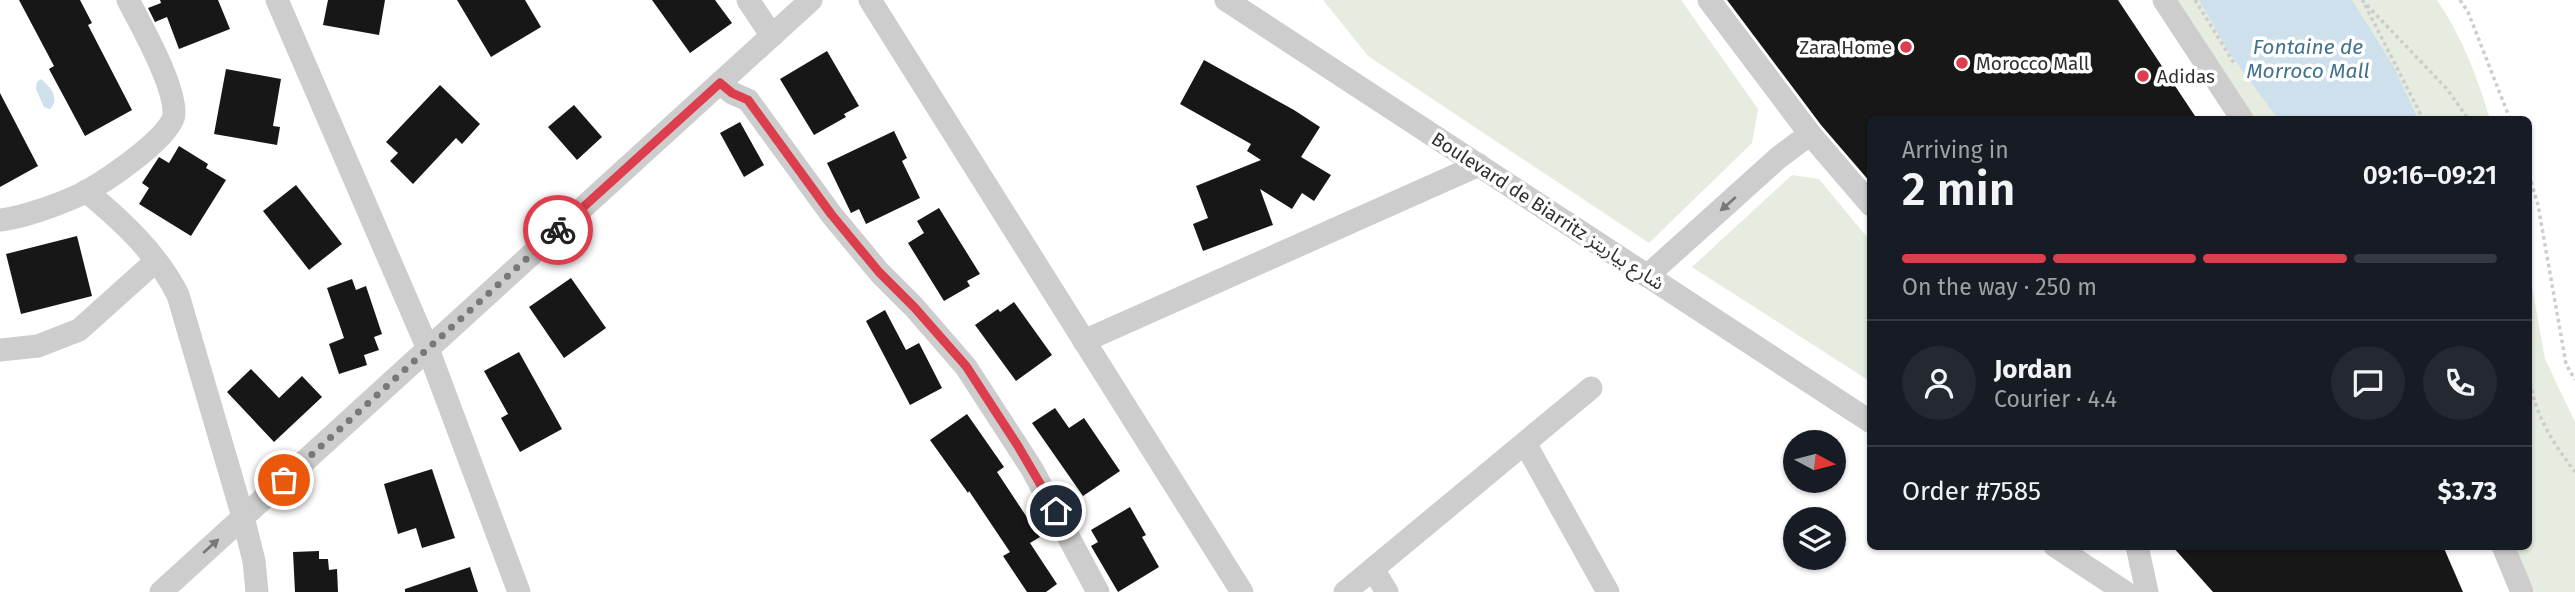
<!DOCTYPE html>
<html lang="en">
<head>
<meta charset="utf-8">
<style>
	:root { --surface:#171b24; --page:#242831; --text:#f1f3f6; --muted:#9ea1a6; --line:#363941; --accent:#dc3e4d }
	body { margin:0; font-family:"Fira Sans","Noto Sans Arabic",sans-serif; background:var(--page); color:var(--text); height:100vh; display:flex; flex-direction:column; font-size:26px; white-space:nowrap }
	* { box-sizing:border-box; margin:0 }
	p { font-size:23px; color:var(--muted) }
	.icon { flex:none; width:38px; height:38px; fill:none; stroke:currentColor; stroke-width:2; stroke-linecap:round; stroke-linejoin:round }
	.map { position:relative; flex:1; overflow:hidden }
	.details { position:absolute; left:1867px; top:116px; width:665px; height:434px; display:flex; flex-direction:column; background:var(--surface); border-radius:10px; box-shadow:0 2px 5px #0004 }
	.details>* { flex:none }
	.needle { width:46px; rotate:97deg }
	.tools { position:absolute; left:1783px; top:430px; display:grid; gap:14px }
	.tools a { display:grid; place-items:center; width:63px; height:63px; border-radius:50%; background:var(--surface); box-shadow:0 2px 5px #0004; font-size:35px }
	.pin { position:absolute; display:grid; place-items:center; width:60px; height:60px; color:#fff; margin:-30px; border:4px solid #fff; border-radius:50%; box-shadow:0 2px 7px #0007 }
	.courier { position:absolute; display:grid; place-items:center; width:70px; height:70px; margin:-35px; border:5px solid #dc3e4d; border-radius:50%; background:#fff; color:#222; box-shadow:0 2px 9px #0007 }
	.overview em { font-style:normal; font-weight:600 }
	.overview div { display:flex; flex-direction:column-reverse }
	.overview { display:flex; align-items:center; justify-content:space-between; height:119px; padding:0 35px }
	h1 { font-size:46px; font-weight:600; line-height:52px }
	.bar { display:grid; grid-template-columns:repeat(4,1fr); gap:10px 7px; align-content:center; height:84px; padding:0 35px }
	.bar i { height:9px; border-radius:5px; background:var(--line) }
	.bar .active { background:var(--accent) }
	.bar p { grid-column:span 4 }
	.line { display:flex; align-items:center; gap:18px; padding:0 35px; border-top:2px solid var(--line) }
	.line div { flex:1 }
	.round { display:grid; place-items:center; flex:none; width:74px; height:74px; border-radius:37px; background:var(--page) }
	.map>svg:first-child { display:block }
</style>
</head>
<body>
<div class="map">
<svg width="2575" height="592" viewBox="0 0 2575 592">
	<rect width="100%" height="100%" fill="#fff"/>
	<g fill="#e6ecdf">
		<polygon points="1323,0 1681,0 1758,109 1752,143 1649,243 1368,56"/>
		<path d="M2177,0H2437C2462,36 2477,77 2490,119H2253Z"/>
		<polygon points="1792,175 1819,179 1871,242 1871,382 1692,267"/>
		<polygon points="2529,270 2545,359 2575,422 2575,592 2535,592 2512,546 2529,546"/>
	</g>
	<g fill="#cde0eb">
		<polygon points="2199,0 2352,0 2394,67 2418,119 2278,119 2230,54"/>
		<path d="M41,79C51,87 60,99 50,109L44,107L36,89L37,82Z"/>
	</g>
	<g fill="#171717">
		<polygon points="19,0 80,0 92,23 88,25 132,110 85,136 49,69 54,66"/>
		<polygon points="160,0 218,0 230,29 179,49 167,17 155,22 148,8 161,3"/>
		<polygon points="328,0 385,0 379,35 323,25"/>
		<polygon points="457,0 525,0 541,27 491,57"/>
		<polygon points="652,0 715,0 732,23 690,53"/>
		<polygon points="1727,0 2118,0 2197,119 1871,119 1871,183 1821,125"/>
		<polygon points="827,51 859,106 844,114 846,117 814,135 780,79"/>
		<polygon points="1204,60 1294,110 1320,127 1301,157 1331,175 1314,201 1302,193 1292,209 1260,189 1273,225 1203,251 1193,224 1208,218 1196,186 1261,160 1247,151 1251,144 1180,104"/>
		<polygon points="226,69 281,79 273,126 280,127 277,145 214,134"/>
		<polygon points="440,85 480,124 462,144 456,138 413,184 390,161 398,153 386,142"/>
		<polygon points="0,93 38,166 0,187"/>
		<polygon points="574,105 602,137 577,160 548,127"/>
		<polygon points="740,122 764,165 744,177 720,133"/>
		<polygon points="894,131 907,158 902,161 920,198 866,224 859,209 851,213 827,163"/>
		<polygon points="179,146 208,164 206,168 226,180 191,236 139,204 149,188 142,183 159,157 169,163"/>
		<polygon points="296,185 342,244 309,270 263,211"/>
		<polygon points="939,208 980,274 967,281 970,286 944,301 908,243 924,233 917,221"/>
		<polygon points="77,236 92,296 21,314 6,254"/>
		<polygon points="571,278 606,328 564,358 529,307"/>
		<polygon points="352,279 356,290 366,286 382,334 374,337 379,350 364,355 367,365 339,374 329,344 344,338 327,288"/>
		<polygon points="1014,302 1052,355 1016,381 975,325 998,309 1000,312"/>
		<polygon points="885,310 906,350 919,343 942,388 910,405 866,321"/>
		<polygon points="519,352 562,429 520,452 501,418 508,414 484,371"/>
		<polygon points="251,369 279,398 302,376 322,397 274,442 227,392"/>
		<polygon points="1055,408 1069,428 1084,418 1120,471 1083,496 1032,423"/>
		<polygon points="967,414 1004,467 997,472 1040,537 1030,543 1057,584 1046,592 1027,592 1003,556 1010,552 969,491 968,493 930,440"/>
		<polygon points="432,469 455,538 422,548 416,528 398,534 384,484"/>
		<polygon points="1130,507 1146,535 1142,537 1159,567 1118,592 1091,546 1098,542 1091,530"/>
		<polygon points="2172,546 2443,546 2463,592 2213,592"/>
		<polygon points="319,551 319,559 328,559 329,570 337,569 338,592 295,592 293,552"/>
		<polygon points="470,567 478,592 405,592 405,589"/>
	</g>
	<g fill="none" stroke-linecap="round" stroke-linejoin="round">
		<g stroke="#cdcdcd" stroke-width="3.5" stroke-dasharray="3.5 3.5" stroke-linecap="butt">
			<polyline points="2195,0 2234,63"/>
			<polyline points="2362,0 2447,89 2468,119"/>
			<polyline points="2460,0 2468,12 2510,119"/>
			<polyline points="2365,5 2423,119"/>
			<polyline points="2529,175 2538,205 2566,364 2575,380"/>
			<path d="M2529,376C2535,416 2552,441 2575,472"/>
		</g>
		<g stroke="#cdcdcd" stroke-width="23">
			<polyline points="277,0 428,349 519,592"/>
			<polyline points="748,0 772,36"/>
			<polyline points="870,0 1242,592"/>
			<polyline points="1226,0 1871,422"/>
			<polyline points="1709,0 1810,134 1871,205"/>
			<polyline points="2164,0 2242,119"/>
			<polyline points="720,83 732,93 748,100 831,214 879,272 914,307 966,367 1032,469 1098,592"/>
			<path d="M86,191C122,221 157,253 178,295L243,517L254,561L257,592"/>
			<path d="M0,220C22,218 67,202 87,191C107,180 173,136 174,114C175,85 142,27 128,0"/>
			<polyline points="1647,276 1778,158 1810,134"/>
			<polyline points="1084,341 1479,165"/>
			<polyline points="0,350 38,346 79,330 156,261"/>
			<polyline points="1525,443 1608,592"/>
			<polyline points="2055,546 2125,592"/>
			<polyline points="2137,546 2147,592"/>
			<polyline points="2503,546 2522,592"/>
			<polyline points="1373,569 1387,592"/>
			<polyline points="161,592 811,0"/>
			<polyline points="1345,592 1591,388"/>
		</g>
	</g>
	<defs><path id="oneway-solid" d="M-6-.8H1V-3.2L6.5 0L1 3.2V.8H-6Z" transform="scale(1.75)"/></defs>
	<g fill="#777">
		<use href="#oneway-solid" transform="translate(1728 204) rotate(138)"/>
		<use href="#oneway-solid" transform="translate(211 546) rotate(-42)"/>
	</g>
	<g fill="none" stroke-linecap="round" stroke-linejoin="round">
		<polyline stroke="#787878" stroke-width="7" stroke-dasharray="0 12.6" points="284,480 558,230"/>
		<polyline stroke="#dc3e4d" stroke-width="9" points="558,230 720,83 732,93 748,100 831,214 879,272 914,307 966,366 1018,446 1056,511"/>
	</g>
	<g fill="#dc3e4d" stroke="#fff" stroke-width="2.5">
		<circle cx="1906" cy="47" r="7"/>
		<circle cx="1962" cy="63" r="7"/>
		<circle cx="2143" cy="76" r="7"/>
	</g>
	<g text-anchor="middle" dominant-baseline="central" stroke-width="7" stroke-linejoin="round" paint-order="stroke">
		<g font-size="19" fill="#303030" stroke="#fff" text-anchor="start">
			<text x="1892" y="47" text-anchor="end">Zara Home</text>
			<text x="1976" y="63">Morocco Mall</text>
			<text x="2157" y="76">Adidas</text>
		</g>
		<g font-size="19" fill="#303030" stroke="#fff">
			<text transform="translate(1548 211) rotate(33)">Boulevard de Biarritz شارع بياريتز</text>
		</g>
		<g font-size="21" font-style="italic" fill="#42728e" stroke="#fff">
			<text x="2308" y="47">Fontaine de<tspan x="2308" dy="24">Morroco Mall</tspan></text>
		</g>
	</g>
</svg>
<div class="tools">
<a><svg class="needle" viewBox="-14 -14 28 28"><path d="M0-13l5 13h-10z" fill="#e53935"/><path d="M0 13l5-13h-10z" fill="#9ea1a6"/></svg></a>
<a><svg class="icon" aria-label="layers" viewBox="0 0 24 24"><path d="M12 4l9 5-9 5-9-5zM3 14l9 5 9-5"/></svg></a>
</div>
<div class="pin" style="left:284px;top:480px;background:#ea580c"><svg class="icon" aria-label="bag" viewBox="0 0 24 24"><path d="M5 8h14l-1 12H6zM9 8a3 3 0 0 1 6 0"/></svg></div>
<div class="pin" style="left:1056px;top:511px;background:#1f2937"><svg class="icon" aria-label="home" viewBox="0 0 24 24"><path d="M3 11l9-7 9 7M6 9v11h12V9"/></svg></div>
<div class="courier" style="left:558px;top:230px"><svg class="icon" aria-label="bike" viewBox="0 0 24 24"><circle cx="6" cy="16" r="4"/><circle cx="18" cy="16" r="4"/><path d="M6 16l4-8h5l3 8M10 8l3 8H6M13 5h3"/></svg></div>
<section class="details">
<div class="overview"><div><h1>2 min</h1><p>Arriving in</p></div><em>09:16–09:21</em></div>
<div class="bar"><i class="active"></i><i class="active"></i><i class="active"></i><i></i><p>On the way · 250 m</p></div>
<div class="line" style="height:126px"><a class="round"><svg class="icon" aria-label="person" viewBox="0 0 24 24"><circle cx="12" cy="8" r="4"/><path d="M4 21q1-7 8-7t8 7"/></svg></a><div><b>Jordan</b><p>Courier · 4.4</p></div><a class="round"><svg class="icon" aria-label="chat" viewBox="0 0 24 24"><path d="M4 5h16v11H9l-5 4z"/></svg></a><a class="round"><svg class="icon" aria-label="phone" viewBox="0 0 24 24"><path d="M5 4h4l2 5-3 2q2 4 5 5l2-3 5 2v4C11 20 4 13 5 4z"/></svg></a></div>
<div class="line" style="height:91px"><div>Order #7585</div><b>$3.73</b></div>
</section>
</div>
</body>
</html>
